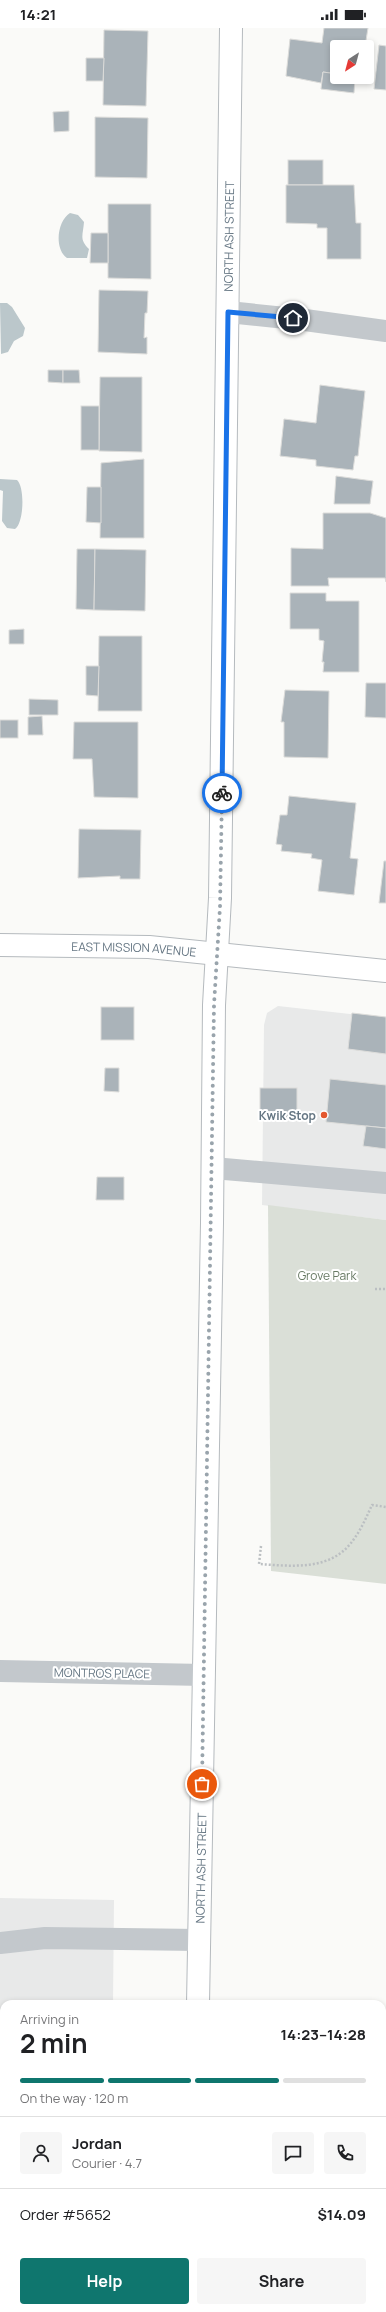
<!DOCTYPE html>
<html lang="en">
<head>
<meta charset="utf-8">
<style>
	:root { --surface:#fff; --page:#f6f6f6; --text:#202124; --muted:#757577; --line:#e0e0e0; --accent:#0f766e }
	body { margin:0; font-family:Manrope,sans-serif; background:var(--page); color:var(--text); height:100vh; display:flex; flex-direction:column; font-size:15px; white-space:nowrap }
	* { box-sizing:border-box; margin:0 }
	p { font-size:13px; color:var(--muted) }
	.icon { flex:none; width:22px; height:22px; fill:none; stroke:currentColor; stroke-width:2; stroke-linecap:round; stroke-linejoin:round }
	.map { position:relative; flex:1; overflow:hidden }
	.sheet { position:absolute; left:0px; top:1972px; width:386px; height:312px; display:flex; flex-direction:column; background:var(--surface); border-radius:12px 12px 0 0; box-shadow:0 2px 6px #0003 }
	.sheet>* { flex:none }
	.needle { width:26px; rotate:216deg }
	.buttons { position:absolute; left:330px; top:12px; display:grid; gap:8px }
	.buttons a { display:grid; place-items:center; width:44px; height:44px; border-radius:4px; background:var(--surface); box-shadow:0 2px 6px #0003; font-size:20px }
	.pin { position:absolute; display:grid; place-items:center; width:34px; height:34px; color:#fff; margin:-17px; border:2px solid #fff; border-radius:50%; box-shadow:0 1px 4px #0007 }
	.courier { position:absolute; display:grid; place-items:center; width:40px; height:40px; margin:-20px; border:3px solid #1a73e8; border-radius:50%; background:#fff; color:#222; box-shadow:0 1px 5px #0007 }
	.summary em { font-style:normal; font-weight:700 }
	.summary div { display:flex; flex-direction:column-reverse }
	.summary { display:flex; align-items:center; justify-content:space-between; height:68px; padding:0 20px }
	h1 { font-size:26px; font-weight:700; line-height:30px }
	.bar { display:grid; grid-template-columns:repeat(4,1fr); gap:6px 4px; align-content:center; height:48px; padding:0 20px }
	.bar i { height:5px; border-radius:3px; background:var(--line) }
	.bar .on { background:var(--accent) }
	.bar p { grid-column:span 4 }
	.line { display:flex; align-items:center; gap:10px; padding:0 20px; border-top:1px solid var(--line) }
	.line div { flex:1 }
	.round { display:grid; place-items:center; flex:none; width:42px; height:42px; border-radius:4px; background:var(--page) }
	.button { display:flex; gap:8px; margin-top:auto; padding:8px 20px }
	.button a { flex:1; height:46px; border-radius:4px; background:var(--accent); color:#fff; font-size:16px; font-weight:700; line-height:46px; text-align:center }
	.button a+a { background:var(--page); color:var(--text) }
	.status { display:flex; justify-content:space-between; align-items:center; height:28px; padding:0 20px; background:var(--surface); direction:ltr }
	.status svg { height:11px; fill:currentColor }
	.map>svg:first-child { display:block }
</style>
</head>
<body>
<div class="status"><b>14:21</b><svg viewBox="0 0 49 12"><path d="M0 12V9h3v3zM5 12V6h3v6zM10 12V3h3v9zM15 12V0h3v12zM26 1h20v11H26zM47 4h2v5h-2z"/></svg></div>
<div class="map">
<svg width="386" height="2284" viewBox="0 0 386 2284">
	<rect width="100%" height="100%" fill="#fafaf8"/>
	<g fill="#e8e9e9">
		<polygon points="278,978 386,990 386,1192 262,1177 264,997 267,985"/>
		<polygon points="0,1870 114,1872 113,1976 4,1976 4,2280 109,2280 109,2284 0,2284"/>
	</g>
	<polygon fill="#dadfd7" points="268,1177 386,1192 386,1556 271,1543"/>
	<g fill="#bbc7cb">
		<path d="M70,185L78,187L84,194C83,208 79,211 89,221L87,230H67C54,221 57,193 70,185Z"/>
		<polygon points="0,275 7,275 12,279 25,300 23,308 14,313 8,324 1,326"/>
		<path d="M0,451L17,452C25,459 24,495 15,501L7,500L2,493L3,463L0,462Z"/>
	</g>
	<g fill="#aab3b9" stroke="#dcdcda">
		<polygon points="324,0 368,0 365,19 337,19 337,46 323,44 321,55 286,48 290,11 322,15"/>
		<polygon points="104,2 148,3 146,78 103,77"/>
		<polygon points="379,17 386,18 386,62 374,61"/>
		<polygon points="86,30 104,30 103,53 86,53"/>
		<polygon points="323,44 337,46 337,49 355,49 354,65 321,61"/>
		<polygon points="69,83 69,103 54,104 53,84"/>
		<polygon points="95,89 148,90 147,150 95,149"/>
		<rect x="288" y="132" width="35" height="25"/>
		<polygon points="286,157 354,157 356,195 361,195 361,231 327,231 327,200 317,200 317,196 286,195"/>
		<polygon points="108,176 151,176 151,251 108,250"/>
		<polygon points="91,205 108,205 108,235 90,235"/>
		<polygon points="99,262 148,263 147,285 145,285 144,310 147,309 147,326 98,324"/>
		<polygon points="48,342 63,342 63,355 48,354"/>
		<polygon points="63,342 79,342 80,355 63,355"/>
		<polygon points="100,349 142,349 142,424 99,423"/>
		<polygon points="320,357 365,363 358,428 355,428 353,442 316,438 316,432 280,428 284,391 316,395"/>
		<rect x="81" y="378" width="18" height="44"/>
		<polygon points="144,431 144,510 100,510 101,435"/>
		<polygon points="336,448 373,453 370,476 334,476"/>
		<polygon points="87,459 101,459 101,495 86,494"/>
		<polygon points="323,485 370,485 386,490 386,554 385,550 328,550 329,558 291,558 291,520 323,521"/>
		<polygon points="77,521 95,521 94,582 76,581"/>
		<polygon points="95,521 146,522 145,583 94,582"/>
		<polygon points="290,565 326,565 326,573 359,573 359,644 323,644 324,634 322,634 324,613 319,612 319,601 290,601"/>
		<polygon points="24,601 24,616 9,616 9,602"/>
		<polygon points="99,608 142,608 142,683 98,683"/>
		<polygon points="86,638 99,638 98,668 86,667"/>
		<polygon points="366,655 386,655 386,690 365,689"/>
		<polygon points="285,662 329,663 328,730 284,729 284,694 281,694"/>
		<polygon points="29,671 58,672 58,687 29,687"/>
		<polygon points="42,688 43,707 28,707 28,689"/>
		<rect x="0" y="692" width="18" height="18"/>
		<polygon points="74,694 138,694 138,770 94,769 92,731 73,731"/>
		<polygon points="289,768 356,775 350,830 358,831 354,867 318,863 322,832 311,830 312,826 281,823 282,817 276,816 280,787 287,787"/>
		<polygon points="79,801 141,802 140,851 120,851 120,848 78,850"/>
		<polygon points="384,833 386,833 386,875 379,875"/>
		<rect x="101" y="979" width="33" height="33"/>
		<polygon points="352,985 386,989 386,1026 348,1021"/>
		<polygon points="105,1040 119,1040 119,1064 104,1063"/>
		<polygon points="330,1051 386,1057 386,1100 326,1094"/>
		<rect x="260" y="1060" width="37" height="31"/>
		<polygon points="366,1098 386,1100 386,1121 363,1118"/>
		<polygon points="97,1149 124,1149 124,1172 96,1172"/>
	</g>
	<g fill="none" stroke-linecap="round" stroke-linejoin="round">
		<defs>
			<g id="major">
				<path id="s1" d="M0,917L149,919L386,943"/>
				<path id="s2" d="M198,1976L212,1195L214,977L220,870L231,0"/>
				<polyline points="197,2280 199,2284"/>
			</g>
		</defs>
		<use href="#major" stroke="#b5babe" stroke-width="24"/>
		<g stroke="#bbbfc2" stroke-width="2.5" stroke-dasharray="2 2" stroke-linecap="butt">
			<polyline points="375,1261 386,1261"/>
			<path d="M261,1518L259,1536C291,1538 329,1543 351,1515C360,1504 366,1490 372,1477L386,1479"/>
		</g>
		<g stroke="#c3c8cc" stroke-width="22">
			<polyline points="228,284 305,292 386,303"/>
			<polyline points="213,1140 386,1155"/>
			<polyline points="0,1643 204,1647"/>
			<polyline points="0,1915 45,1910 199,1912"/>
			<polyline points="260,2280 294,2284"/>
		</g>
		<use href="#major" stroke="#fff" stroke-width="22"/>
	</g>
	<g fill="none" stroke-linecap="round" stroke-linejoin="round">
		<polyline stroke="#99a4ac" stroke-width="4" stroke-dasharray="0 7.2" points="202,1756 214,977 220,879 222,765"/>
		<polyline stroke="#1a73e8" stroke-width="5" points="222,765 228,284 293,290"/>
	</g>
	<circle fill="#e4572e" stroke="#fff" stroke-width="1.5" cx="324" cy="1087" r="4"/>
	<g text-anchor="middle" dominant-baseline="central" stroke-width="4" stroke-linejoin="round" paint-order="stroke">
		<g font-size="12" fill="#657683" stroke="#fff">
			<text stroke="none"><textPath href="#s2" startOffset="1768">NORTH ASH STREET</textPath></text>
			<text stroke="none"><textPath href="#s1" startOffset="134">EAST MISSION AVENUE</textPath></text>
			<text transform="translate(102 1645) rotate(1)">MONTROS PLACE</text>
			<text stroke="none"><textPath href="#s2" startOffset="136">NORTH ASH STREET</textPath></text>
		</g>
		<g font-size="12" font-weight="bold" fill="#657683" stroke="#fff" text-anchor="end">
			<text x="316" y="1087">Kwik Stop</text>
		</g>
		<g font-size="12" fill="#687a64" stroke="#fff">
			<text x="327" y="1247">Grove Park</text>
		</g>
	</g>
</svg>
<div class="buttons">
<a><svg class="needle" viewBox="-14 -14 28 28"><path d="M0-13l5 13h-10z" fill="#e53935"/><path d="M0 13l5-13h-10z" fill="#757577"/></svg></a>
</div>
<div class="pin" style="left:202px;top:1756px;background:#ea580c"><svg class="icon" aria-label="bag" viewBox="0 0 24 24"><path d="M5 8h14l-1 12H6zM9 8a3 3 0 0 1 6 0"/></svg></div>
<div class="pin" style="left:293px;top:290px;background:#1f2937"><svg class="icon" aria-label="home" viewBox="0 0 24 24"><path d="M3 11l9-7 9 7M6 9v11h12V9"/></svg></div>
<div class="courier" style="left:222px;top:765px"><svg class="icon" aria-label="bike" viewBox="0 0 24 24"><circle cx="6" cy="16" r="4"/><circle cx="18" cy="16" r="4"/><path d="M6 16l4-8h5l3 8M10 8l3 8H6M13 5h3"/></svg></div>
<section class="sheet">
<div class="summary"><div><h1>2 min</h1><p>Arriving in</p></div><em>14:23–14:28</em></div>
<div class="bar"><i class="on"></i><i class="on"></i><i class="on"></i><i></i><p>On the way · 120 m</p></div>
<div class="line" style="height:72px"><a class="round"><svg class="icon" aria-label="person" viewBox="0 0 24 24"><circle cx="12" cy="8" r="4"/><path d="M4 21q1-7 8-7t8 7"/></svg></a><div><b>Jordan</b><p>Courier · 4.7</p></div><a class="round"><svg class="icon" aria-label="chat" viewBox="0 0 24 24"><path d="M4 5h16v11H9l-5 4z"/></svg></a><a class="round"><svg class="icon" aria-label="phone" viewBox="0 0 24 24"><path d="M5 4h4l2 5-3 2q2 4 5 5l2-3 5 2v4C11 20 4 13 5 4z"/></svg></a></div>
<div class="line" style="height:52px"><div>Order #5652</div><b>$14.09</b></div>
<div class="button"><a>Help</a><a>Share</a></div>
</section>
</div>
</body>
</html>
